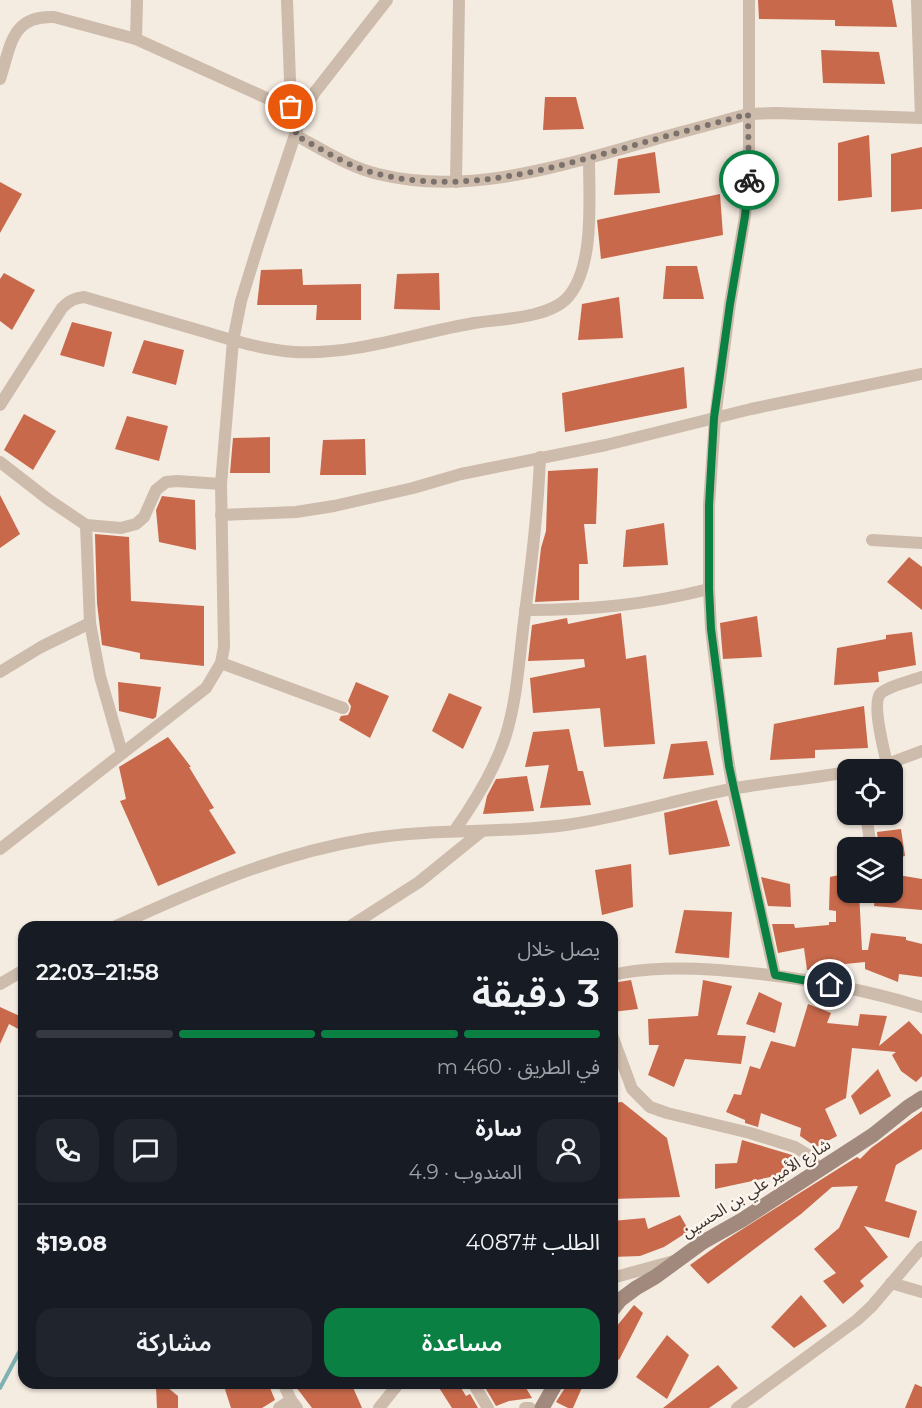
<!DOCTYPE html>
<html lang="ar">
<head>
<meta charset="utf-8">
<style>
	:root { --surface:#171b24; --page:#20242c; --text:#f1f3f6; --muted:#9ea1a6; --line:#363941; --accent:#0b8043 }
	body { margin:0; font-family:Montserrat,"Noto Sans Arabic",sans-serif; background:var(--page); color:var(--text); direction:rtl; height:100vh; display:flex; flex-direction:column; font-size:22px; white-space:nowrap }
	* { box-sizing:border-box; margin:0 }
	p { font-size:20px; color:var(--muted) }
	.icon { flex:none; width:33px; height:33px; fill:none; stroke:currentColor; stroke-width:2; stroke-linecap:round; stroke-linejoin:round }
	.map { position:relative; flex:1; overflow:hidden; direction:ltr }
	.drawer { position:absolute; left:18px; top:921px; width:600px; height:468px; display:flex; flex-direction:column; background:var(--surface); border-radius:18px; box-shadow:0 2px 4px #0004; direction:rtl }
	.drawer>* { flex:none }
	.fabs { position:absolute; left:837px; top:759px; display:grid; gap:12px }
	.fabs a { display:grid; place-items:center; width:66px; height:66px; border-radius:12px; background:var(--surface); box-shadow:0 2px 4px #0004; font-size:30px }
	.pin { position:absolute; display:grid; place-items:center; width:51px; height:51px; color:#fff; margin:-26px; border:3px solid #fff; border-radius:50%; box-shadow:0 2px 6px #0007 }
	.courier { position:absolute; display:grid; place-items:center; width:60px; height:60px; margin:-30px; border:4px solid #0b8043; border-radius:50%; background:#fff; color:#222; box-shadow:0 2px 8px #0007 }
	.headline em { font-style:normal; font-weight:600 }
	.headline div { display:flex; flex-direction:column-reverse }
	.headline { display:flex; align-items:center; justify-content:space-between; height:102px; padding:0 18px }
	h1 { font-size:39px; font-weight:600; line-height:45px }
	.bar { display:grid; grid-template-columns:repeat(4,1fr); gap:9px 6px; align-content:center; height:72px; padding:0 18px }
	.bar i { height:8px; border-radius:4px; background:var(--line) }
	.bar .on { background:var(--accent) }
	.bar p { grid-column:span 4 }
	.line { display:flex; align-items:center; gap:15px; padding:0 18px; border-top:2px solid var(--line) }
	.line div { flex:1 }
	.round { display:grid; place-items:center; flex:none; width:63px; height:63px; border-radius:18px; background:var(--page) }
	.cta { display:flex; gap:12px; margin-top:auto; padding:12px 18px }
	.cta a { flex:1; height:69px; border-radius:18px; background:var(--accent); color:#fff; font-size:24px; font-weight:600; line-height:69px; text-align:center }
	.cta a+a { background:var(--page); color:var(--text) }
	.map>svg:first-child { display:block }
</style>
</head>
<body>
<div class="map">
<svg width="922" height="1408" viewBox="0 0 922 1408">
	<rect width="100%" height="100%" fill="#f4ebe1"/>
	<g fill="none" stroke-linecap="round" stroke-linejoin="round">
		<polyline stroke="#7fb0b2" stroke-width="4" points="0,1388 24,1343"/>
	</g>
	<g fill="#c8694b">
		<polygon points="758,0 892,0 897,27 835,26 835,20 759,19"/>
		<polygon points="821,50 879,52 885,84 823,83"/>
		<polygon points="545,97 576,97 584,129 543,130"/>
		<polygon points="869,135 872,197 838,201 838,143"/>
		<polygon points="922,147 922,209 891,212 891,154"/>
		<polygon points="655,152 660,193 614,195 618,159"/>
		<polygon points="0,182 22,194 0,233"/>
		<polygon points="720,194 723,235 601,259 597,220"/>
		<polygon points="666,266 697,266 704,299 663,299"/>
		<polygon points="302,269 303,285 361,284 361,320 316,320 317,305 257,305 261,270"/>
		<polygon points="4,273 35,290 12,330 0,321 0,279"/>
		<polygon points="439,273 440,310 394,309 397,274"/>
		<polygon points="619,297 623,338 578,340 582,304"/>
		<polygon points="72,322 112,332 104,367 60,355"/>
		<polygon points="144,340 184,350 176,385 132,373"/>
		<polygon points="684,367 687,408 565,432 562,393"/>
		<polygon points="24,414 56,431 33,470 4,450"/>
		<polygon points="127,416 168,426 159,461 115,449"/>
		<polygon points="270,437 270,473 230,473 233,438"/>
		<polygon points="365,439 366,475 320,475 323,440"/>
		<polygon points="598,468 596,524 584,524 588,564 579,564 579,600 535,602 541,548 546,531 548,471"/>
		<polygon points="0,495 20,534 0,548"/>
		<polygon points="162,496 195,500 196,550 159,542 156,510"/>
		<polygon points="664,523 668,565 623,567 626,530"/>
		<polygon points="95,534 129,537 131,601 204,606 204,666 140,659 140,653 102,645 97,603"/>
		<polygon points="909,557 922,567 922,610 887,582"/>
		<polygon points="621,613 626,659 646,655 655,744 604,747 600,708 533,713 530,678 585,667 584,659 528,661 532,625 567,618 568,624"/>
		<polygon points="757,616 762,657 723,659 720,623"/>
		<polygon points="912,632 916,665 878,672 879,682 834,685 837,648 886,639 886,635"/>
		<polygon points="118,682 161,687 156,717 153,719 119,711"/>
		<polygon points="356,682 389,696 370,738 339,720 341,716 348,715 350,711 351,706 348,701"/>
		<polygon points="449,693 482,707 463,749 432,731"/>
		<polygon points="864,706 868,748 815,750 815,758 770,760 774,724"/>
		<polygon points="569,729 578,771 583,771 591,805 540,808 549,765 525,767 533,732"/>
		<polygon points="168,737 191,767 189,767 214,808 209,810 236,853 158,886 120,801 126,799 119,767"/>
		<polygon points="707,741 714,775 663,779 671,744"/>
		<polygon points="527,776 534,811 483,814 487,796 496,779"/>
		<polygon points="717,800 730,846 669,855 664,813"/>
		<polygon points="901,829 905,856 892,859 892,848 879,848 877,832"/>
		<polygon points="631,864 633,907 602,915 595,870"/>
		<polygon points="848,873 848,892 859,892 862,950 868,950 871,933 906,937 906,940 922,944 922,977 899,974 898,982 865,969 865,962 835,965 836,974 807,970 804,948 778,953 772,924 794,924 795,928 829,925 829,922 836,922 836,911 829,910 830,877"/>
		<polygon points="892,874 922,879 922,910 874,906 876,892 892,892"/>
		<polygon points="761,877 790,884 791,907 768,906"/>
		<polygon points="684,910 732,912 729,958 675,953"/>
		<polygon points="631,980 638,1009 612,1012 612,983"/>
		<polygon points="703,980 732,986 717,1035 746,1036 741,1064 685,1059 674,1087 648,1075 659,1045 649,1045 648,1019 698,1016"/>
		<polygon points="759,992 782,1003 775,1033 746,1024"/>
		<polygon points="808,1004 831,1013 827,1023 858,1026 860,1014 887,1016 879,1046 909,1021 922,1035 922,1076 916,1082 901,1071 892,1055 896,1052 852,1048 846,1098 825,1109 837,1136 816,1147 800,1136 801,1128 761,1113 758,1127 745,1123 745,1120 726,1112 734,1094 741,1095 750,1066 760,1069 771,1041 795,1047"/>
		<polygon points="0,1007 24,1018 24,1032 9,1024 0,1044"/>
		<polygon points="878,1069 891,1096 860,1115 851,1096"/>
		<polygon points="622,1102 667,1138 680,1197 612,1199 612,1103"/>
		<polygon points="922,1111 922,1149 896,1165 885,1201 917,1211 909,1238 864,1226 888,1257 860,1281 864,1286 843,1304 823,1281 836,1273 814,1249 839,1228 858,1186 832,1187 801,1214 708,1284 690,1265 722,1242 857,1157 860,1159 871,1148"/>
		<polygon points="742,1140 792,1155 800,1160 775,1176 715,1189 715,1164 737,1163"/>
		<polygon points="680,1215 689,1231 664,1247 640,1256 612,1257 612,1221 645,1218 648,1229"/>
		<polygon points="801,1295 827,1326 794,1348 771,1327"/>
		<polygon points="634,1305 643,1313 619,1360 612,1354 612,1332"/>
		<polygon points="667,1335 689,1355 667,1399 636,1377"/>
		<polygon points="718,1365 738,1388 709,1408 663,1408"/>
		<polygon points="160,1383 162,1383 178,1396 178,1408 157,1408 156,1387"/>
		<polygon points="223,1383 268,1383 275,1400 262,1408 231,1408"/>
		<polygon points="293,1383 351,1383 362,1408 312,1408"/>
		<polygon points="436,1383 458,1383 466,1396 470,1394 478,1408 452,1408"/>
		<polygon points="503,1383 523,1383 532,1398 509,1401 496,1406 486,1389"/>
		<polygon points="568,1383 584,1383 573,1408 568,1408 556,1402"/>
		<polygon points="915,1384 922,1387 922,1408 905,1408"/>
	</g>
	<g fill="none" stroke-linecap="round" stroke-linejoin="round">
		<g stroke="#cdbbac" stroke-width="12">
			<polyline points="287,0 291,107"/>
			<polyline points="749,0 749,170 745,216 730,304 715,418 709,505 709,589 711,629 725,742 733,789 775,975"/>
			<polyline points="917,0 921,118"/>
			<polyline points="136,39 137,0"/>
			<path d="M0,79C11,46 11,15 54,17L136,39L302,114"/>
			<path d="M295,135C322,149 348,167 378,174C466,196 557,167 642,143C677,133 713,124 748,114L776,113L922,118"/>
			<polyline points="456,182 459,0"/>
			<path d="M0,405L62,308C69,301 74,298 84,297C122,308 160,319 198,330C229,339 262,350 295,352C356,355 415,333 474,323C501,319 550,318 568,297C595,266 589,198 589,160"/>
			<polyline points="0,462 49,500 86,525 121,528 136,524 144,517 156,490 166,482 177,481 221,484"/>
			<polyline points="221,515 296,512 334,506 413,488 461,474 606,445 751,409 922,374"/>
			<polyline points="86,525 90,623 100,676 122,753"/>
			<polyline points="872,540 922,543"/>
			<path d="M525,610C591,610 645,605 709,589"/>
			<polyline points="221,663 343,708"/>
			<polyline points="0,672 41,647 90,623"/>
			<path d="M887,764C884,750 871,702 881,693C889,686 911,681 922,677"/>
			<polyline points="862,770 887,764 922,751"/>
			<polyline points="866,814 871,848"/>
			<path d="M455,830C474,803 494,771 505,738C517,701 519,660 524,621C531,566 538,512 540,457"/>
			<polyline points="0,849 206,688 221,663 224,647 221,484 233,341 241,301 258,246 302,114 315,92 387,0"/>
			<path d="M114,927C197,889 276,854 367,839C433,828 500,834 566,825C622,817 675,800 731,789C769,782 809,779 848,772"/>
			<polyline points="349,927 419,882 482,831"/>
			<path d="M612,975C646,967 683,968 718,970C787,975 856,987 922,1007"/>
			<polyline points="0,984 24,970"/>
			<polyline points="612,1035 632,1089 650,1107 667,1113 750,1133 795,1147 808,1155 819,1169"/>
			<polyline points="612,1278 674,1261"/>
			<polyline points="891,1283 922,1292"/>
			<polyline points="283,1383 291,1400 297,1408"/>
			<polyline points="473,1383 488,1408"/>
			<polyline points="279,1408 291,1400"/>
			<polyline points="379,1408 399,1383"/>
			<polyline points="525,1408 530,1408"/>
			<polyline points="737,1408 857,1320 872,1306 922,1247"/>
		</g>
		<g stroke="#a18a7d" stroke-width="15">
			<polyline points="612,1310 620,1300 636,1288 655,1277 703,1242 742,1220 873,1135 908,1107 922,1098"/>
			<polyline points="542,1408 556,1383"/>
		</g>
	</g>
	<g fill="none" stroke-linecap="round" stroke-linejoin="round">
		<path stroke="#7c716b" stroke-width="6" stroke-dasharray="0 10.8" d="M291,107L302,114L295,135C322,149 348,167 378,174C466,196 557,167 642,143C677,133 713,124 748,114L749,180"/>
		<polyline stroke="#0b8043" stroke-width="8" points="749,180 745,216 730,304 714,418 709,505 709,589 711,629 729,766 775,975 830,985"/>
	</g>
	<g text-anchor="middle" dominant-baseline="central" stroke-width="5" stroke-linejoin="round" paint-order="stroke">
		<g font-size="16" fill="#3b302b" stroke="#fbf5ee">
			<text transform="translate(756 1188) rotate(-32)">شارع الأمير علي بن الحسين</text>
		</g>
	</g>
</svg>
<div class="fabs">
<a><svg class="icon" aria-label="locate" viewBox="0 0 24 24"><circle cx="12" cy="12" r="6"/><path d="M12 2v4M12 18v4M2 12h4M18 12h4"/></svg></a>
<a><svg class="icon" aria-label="layers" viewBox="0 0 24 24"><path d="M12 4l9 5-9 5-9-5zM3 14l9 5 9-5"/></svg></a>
</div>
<div class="pin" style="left:291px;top:107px;background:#ea580c"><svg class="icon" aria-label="bag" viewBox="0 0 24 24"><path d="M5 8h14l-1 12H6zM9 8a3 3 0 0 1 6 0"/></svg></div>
<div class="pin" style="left:830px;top:985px;background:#1f2937"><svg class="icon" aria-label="home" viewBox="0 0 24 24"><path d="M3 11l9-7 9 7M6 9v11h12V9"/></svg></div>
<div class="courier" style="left:749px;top:180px"><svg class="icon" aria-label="bike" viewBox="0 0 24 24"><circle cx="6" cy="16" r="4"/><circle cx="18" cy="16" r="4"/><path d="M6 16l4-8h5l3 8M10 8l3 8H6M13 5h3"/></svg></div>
<section class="drawer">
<div class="headline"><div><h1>3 دقيقة</h1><p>يصل خلال</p></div><em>21:58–22:03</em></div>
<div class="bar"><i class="on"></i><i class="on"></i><i class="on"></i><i></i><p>في الطريق · 460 m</p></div>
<div class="line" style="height:108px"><a class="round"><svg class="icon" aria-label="person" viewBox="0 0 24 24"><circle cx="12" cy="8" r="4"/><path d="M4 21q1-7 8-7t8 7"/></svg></a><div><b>سارة</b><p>المندوب · 4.9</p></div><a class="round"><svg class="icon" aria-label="chat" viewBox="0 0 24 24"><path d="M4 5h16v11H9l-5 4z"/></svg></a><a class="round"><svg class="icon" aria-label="phone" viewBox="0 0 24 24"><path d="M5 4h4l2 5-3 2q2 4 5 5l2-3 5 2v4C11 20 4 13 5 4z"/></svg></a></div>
<div class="line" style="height:78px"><div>الطلب #4087</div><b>$19.08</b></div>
<div class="cta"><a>مساعدة</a><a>مشاركة</a></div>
</section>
</div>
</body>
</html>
